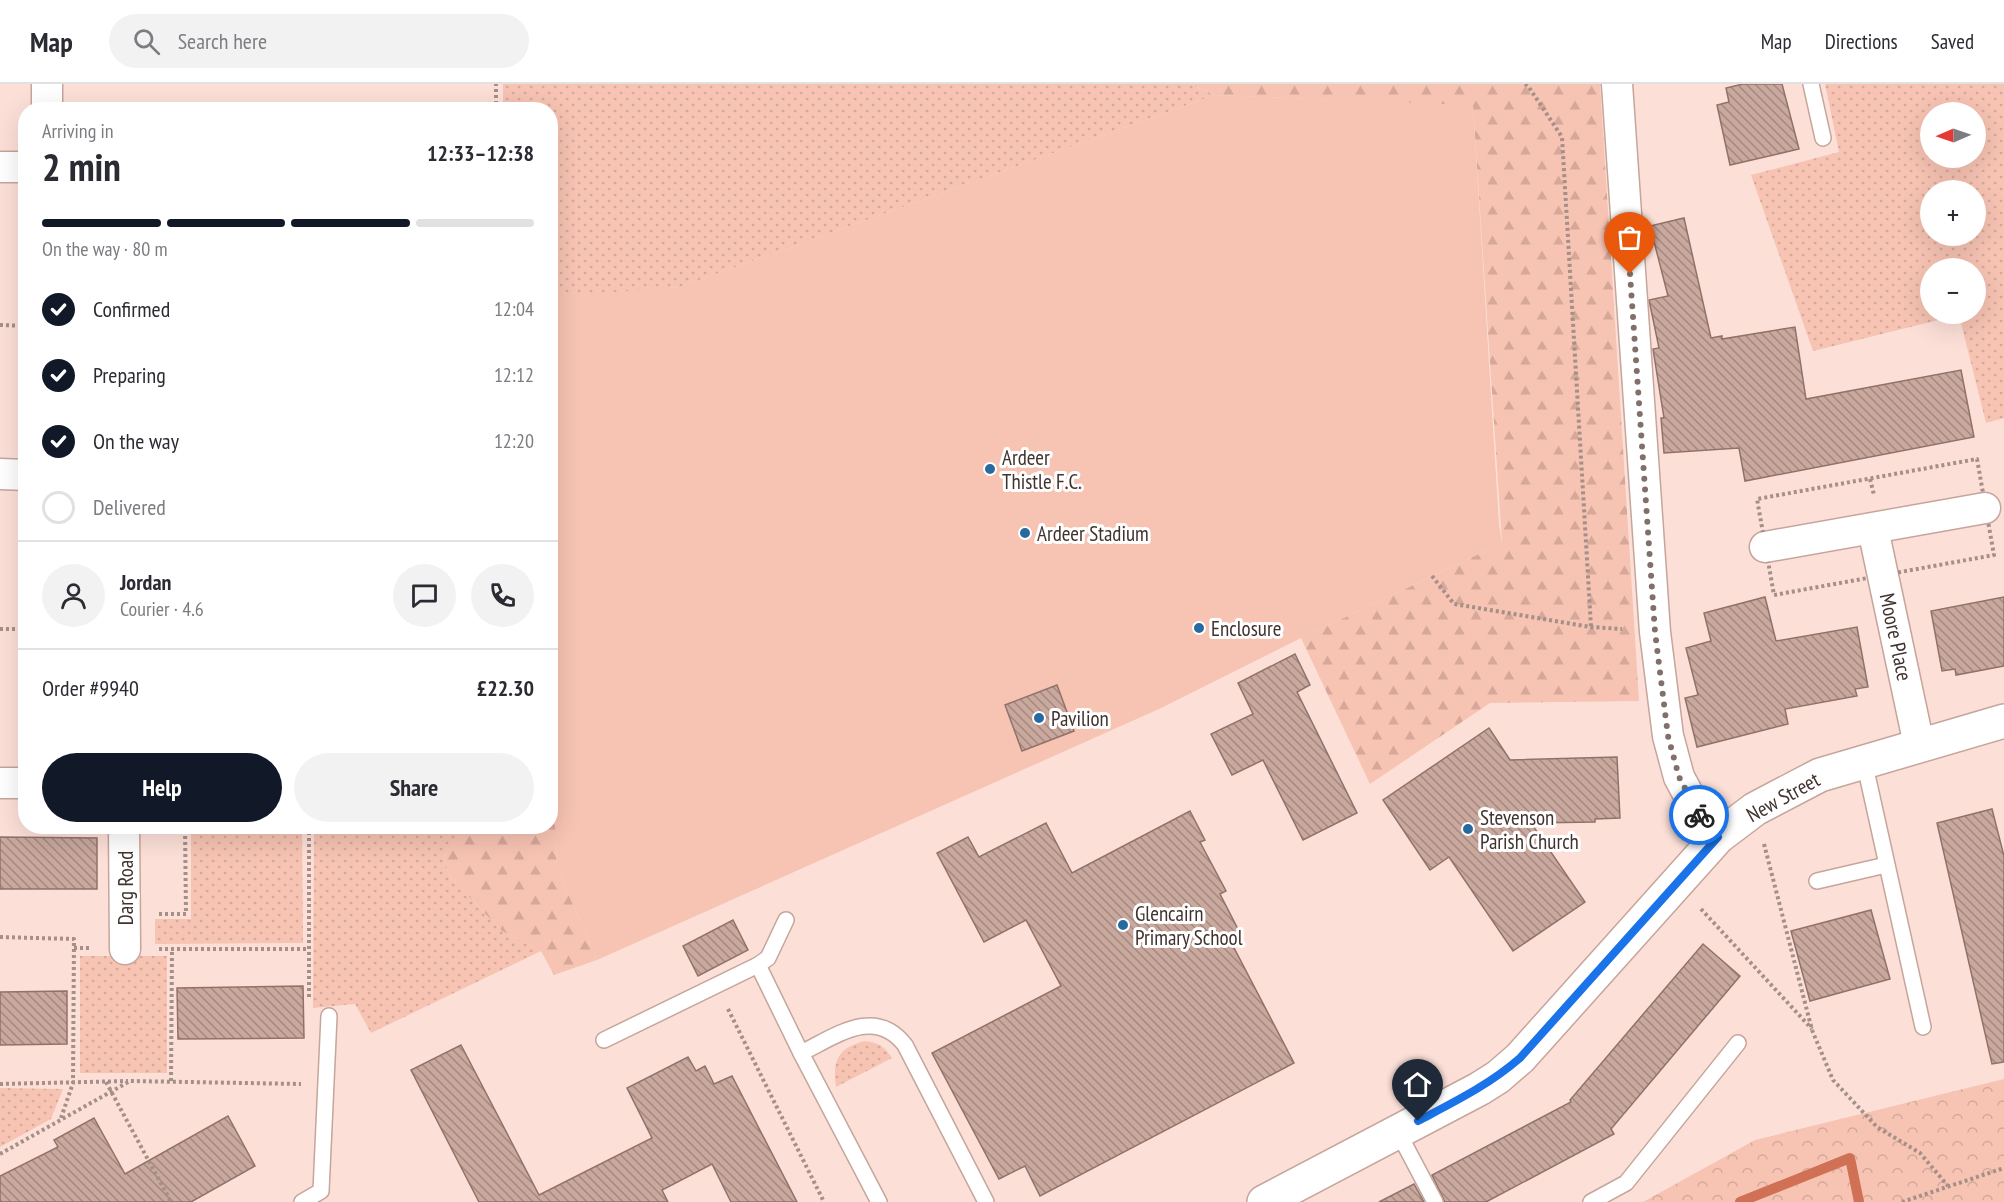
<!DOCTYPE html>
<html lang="en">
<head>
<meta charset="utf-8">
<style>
	:root { --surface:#fff; --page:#f2f2f3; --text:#2b2b33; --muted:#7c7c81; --line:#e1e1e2; --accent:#111827 }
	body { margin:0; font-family:"PT Sans Narrow",sans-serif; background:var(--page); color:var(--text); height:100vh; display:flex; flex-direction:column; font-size:22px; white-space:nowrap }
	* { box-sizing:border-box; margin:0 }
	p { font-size:20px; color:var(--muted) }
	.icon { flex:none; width:33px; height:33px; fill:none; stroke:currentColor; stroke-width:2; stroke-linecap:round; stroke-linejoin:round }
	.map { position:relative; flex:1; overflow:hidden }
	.sheet { position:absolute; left:18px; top:18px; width:540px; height:732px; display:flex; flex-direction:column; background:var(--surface); border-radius:24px; box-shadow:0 6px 24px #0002 }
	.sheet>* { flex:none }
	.needle { width:39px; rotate:268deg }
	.fabs { position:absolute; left:1920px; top:18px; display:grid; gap:12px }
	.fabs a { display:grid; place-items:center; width:66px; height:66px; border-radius:50%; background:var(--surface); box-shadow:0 6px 24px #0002; font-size:30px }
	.pin { position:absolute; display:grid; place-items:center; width:51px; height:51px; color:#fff; margin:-62px -26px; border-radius:50% 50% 50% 0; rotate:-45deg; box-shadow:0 0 6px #0007 }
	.pin .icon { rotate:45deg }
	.courier { position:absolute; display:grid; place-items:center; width:60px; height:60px; margin:-30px; border:4px solid #1a73e8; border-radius:50%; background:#fff; color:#222; box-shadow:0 2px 8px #0007 }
	.overview em { font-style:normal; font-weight:700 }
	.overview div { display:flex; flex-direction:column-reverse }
	.overview { display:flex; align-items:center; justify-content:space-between; height:102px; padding:0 24px }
	h1 { font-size:39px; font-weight:700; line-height:45px }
	.bar { display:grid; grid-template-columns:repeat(4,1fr); gap:9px 6px; align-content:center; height:72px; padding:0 24px }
	.bar i { height:8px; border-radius:4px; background:var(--line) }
	.bar .on { background:var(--accent) }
	.bar p { grid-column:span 4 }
	.line { display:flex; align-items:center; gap:15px; padding:0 24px; border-top:2px solid var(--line) }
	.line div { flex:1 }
	.round { display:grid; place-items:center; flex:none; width:63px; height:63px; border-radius:32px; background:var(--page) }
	ol { padding:0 24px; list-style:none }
	li { display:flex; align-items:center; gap:18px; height:66px }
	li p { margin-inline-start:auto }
	li .icon { padding:6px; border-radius:50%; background:var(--accent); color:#fff; stroke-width:4 }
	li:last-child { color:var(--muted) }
	li i { width:33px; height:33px; border:3px solid var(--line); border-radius:50% }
	.button { display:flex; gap:12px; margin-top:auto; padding:12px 24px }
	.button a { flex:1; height:69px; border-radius:36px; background:var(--accent); color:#fff; font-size:24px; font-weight:700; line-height:69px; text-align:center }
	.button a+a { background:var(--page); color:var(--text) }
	header { display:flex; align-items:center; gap:36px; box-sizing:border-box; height:84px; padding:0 30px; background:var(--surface); border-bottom:2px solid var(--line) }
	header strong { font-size:28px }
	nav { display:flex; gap:33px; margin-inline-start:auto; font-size:21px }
	.search { width:420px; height:54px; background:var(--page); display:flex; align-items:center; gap:15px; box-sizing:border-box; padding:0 21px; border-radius:33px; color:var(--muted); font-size:22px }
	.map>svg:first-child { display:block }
</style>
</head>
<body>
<header>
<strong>Map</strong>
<div class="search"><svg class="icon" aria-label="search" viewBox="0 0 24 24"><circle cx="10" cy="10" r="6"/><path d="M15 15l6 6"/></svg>Search here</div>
<nav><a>Map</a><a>Directions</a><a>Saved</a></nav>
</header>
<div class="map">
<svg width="2004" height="1118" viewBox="0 0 2004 1118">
	<defs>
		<pattern id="grass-dots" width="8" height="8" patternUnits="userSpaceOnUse" patternTransform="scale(1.5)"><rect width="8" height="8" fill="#f7c3b3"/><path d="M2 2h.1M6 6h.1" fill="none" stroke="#d5a89a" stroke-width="1.8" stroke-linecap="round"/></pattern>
		<pattern id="forest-firs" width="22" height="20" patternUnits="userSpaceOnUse" patternTransform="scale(1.5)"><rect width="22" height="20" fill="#f7c3b3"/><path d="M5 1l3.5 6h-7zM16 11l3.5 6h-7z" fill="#d5a89a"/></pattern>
		<pattern id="park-crowns" width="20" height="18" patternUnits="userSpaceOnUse" patternTransform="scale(1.5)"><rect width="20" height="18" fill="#f7c3b3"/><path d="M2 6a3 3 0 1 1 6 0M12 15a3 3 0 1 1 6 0" fill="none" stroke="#d5a89a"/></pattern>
		<pattern id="building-back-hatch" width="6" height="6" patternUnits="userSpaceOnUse" patternTransform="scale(1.5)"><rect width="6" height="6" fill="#c9a89e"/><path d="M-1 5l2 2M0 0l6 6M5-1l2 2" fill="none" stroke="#a58981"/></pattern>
	</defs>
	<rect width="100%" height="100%" fill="#fce0d8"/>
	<g fill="url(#grass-dots)" fill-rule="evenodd">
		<polygon points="503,0 1189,0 1215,11 680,203 551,215 550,26 503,26"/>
		<path d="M1825,0H2004V334L1986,339L1959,231L1813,267L1751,91L1839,68ZM1930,28H1976V74H1930ZM1930,106H1976V152H1930ZM1976,184V230H1930V184Z"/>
		<polygon points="191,743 302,743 303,859 155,860 155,835 191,835"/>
		<polygon points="314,743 467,743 448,761 444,776 451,794 502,847 541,867 371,949 355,920 313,924"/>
		<rect x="80" y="872" width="87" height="117"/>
		<path d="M865,957C879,959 884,962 892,974L836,1003C832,976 838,964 865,957Z"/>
		<polygon points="0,1004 63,1005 51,1035 0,1063"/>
	</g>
	<g fill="url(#forest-firs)">
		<polygon points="1189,0 1600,0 1639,617 1490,619 1370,700 1301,554 1502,459 1473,22 1215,11"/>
		<polygon points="551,602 557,783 597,876 554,891 541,867 502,847 451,794 444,776 448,760 467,743 550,742"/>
	</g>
	<polygon fill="url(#park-crowns)" points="2004,995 2004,1118 1643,1118 1755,1056"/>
	<polygon fill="#f7c3b3" points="1215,11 1473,21 1499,440 1502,459 1301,554 1159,625 597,876 557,783 550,602 550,213 680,203"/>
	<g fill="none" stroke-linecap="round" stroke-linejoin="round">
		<polyline stroke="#d07055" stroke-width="10" points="1740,1118 1850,1074 1859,1118"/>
	</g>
	<g fill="url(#building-back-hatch)" stroke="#917269" stroke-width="1.5">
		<polygon points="1743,0 1782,0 1799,65 1730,81 1717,21 1729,18 1726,4"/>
		<polygon points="1684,134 1711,254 1722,252 1722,255 1795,243 1806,315 1961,286 1974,353 1745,397 1739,364 1664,369 1661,334 1664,334 1653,265 1659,264 1649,216 1668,212 1650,142"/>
		<polygon points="1765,513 1776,557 1857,543 1868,603 1855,605 1857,612 1785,625 1788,640 1697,663 1685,614 1698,611 1686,564 1711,557 1704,529"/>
		<polygon points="2004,513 2004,582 1956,591 1955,585 1942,587 1931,527"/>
		<polygon points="1295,570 1310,601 1297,608 1357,729 1303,756 1263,676 1232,691 1211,650 1253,630 1238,599"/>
		<polygon points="1057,601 1074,647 1022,667 1005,621"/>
		<polygon points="1489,644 1510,676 1617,673 1620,734 1595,735 1595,738 1531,739 1585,818 1513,867 1449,773 1430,786 1383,716"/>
		<polygon points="1992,725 2004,772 2004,978 1992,980 1937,739"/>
		<polygon points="1190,727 1205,756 1200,758 1226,807 1220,810 1242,853 1231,858 1294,979 1040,1112 1025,1082 999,1095 932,969 1061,902 1026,836 984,858 937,769 968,753 979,773 1046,739 1072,789"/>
		<polygon points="0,753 97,754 97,805 0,805"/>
		<polygon points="1871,826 1890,895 1810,917 1791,847"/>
		<polygon points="733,836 748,866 698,892 683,862"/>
		<polygon points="1703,860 1740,892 1611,1045 1614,1050 1486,1118 1445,1118 1432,1091 1571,1018 1570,1016"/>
		<polygon points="303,902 304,954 178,955 177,904"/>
		<polygon points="67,907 67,960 0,961 0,908"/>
		<polygon points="461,961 539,1111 652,1054 627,1004 688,973 696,987 705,982 714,1000 732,992 797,1118 731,1118 712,1080 662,1106 668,1118 479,1118 411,986"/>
		<polygon points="228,1032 255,1082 191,1118 0,1118 0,1092 58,1063 54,1056 94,1034 125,1090"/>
		<polygon points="1414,1100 1424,1118 1379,1118"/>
	</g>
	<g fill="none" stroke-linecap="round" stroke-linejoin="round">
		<defs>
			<g id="service">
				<polyline points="1811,0 1823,54"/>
				<polyline points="1864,677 1923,943"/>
				<polyline points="1817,797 1886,781"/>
				<polyline points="758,881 801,969"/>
				<polyline points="604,956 758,881 768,874 786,836"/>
				<polyline points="1398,1048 1435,1118"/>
				<polyline points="302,1118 321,1107 329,932"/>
				<path d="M879,1118L801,969C836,952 875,922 905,961L986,1118"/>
				<polyline points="1591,1118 1626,1099 1738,959"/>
			</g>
			<g id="minor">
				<polyline points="1617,0 1655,548 1668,652 1679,693 1702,736 1718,753"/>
				<polyline points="47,26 47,0"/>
				<polyline points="0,83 26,83"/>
				<polyline points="0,390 26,391"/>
				<polyline points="1873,445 1919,661"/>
				<polyline points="1765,463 1985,424"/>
				<polyline points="0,699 26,699"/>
				<polyline points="124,742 125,865"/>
			</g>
			<polyline id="tertiary" points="1264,1118 1479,1005 1498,993 1520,974 1718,753 1755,725 1820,691 2004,637"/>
		</defs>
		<use href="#service" stroke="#c6a59b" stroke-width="18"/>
		<use href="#minor" stroke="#c6a59b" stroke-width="33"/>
		<use href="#tertiary" stroke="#c6a59b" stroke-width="36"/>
		<g stroke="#a58f89" stroke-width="4" stroke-dasharray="3 3" stroke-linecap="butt">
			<polyline points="1525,0 1528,2 1562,53 1591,543"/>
			<polyline points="496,26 496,0"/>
			<polyline points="0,241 26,242"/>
			<polygon points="1977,375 1994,471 1774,511 1757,415"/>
			<polyline points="1870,395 1874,411"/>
			<polyline points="1432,492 1454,520 1591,543 1622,545"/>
			<polyline points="0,545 26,545"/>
			<polyline points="309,742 309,915"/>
			<polyline points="1764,760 1812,946 1833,996 1877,1043 1920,1069 1948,1102"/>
			<polyline points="1701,825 1812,945"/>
			<polyline points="159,830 186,830 185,742"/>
			<polyline points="0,853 74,855 73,999 61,1034"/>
			<polyline points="74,864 91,864"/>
			<polyline points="159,865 309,865"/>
			<polyline points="728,925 824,1118"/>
			<polyline points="171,997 172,865"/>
			<polyline points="106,998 171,1118"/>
			<polyline points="0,1000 128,997"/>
			<polyline points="0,1070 130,997 301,1000"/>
			<polyline points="1902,1118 2004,1084"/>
		</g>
		<use href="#service" stroke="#fff" stroke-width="15"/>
		<use href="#minor" stroke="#fff" stroke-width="30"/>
		<use href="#tertiary" stroke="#fff" stroke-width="33"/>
	</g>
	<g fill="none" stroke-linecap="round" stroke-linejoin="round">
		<polyline stroke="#826f6a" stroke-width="6" stroke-dasharray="0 10.8" points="1630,190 1655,548 1668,652 1679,693 1699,731"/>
		<path stroke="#1a73e8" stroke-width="8" d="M1418,1037C1454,1018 1489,1001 1520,974L1718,753L1699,731"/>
	</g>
	<g fill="#286aa0" stroke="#fff" stroke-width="2">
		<circle cx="990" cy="385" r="6"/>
		<circle cx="1025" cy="449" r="6"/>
		<circle cx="1199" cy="544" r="6"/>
		<circle cx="1039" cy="634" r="6"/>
		<circle cx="1468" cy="745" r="6"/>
		<circle cx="1123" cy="841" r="6"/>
	</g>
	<g text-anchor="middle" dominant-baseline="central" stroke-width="6" stroke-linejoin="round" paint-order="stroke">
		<g font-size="21" fill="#40322e" stroke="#fff" text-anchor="start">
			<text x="1002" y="373">Ardeer<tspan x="1002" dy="24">Thistle F.C.</tspan></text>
			<text x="1037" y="449">Ardeer Stadium</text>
			<text x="1211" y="544">Enclosure</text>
			<text x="1051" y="634">Pavilion</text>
			<text x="1480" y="733">Stevenson<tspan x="1480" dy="24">Parish Church</tspan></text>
			<text x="1135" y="829">Glencairn<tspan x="1135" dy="24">Primary School</tspan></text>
		</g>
		<g font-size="21" fill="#40322e" stroke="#fff">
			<text transform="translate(1896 553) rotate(78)">Moore Place</text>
			<text transform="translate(1783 713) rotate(-29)">New Street</text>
			<text transform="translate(125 804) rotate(-90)">Darg Road</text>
		</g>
	</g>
</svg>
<div class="fabs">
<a><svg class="needle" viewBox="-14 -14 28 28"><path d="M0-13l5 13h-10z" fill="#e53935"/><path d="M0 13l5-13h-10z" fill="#7c7c81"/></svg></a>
<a>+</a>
<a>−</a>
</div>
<div class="pin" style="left:1630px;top:190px;background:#ea580c"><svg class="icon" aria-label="bag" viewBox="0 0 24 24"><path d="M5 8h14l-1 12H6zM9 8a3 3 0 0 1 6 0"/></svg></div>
<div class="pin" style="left:1418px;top:1037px;background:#1f2937"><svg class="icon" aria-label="home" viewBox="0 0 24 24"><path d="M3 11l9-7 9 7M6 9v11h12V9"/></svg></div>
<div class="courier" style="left:1699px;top:731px"><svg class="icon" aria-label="bike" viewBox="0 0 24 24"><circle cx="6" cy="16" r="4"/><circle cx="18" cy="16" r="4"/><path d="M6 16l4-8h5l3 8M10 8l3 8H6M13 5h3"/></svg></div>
<section class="sheet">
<div class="overview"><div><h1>2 min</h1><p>Arriving in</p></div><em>12:33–12:38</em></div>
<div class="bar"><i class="on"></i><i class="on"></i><i class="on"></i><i></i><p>On the way · 80 m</p></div>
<ol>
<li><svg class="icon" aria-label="check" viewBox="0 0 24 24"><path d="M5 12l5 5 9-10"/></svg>Confirmed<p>12:04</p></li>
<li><svg class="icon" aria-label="check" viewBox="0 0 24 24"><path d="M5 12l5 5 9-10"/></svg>Preparing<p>12:12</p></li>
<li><svg class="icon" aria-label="check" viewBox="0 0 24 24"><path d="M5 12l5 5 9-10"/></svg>On the way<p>12:20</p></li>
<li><i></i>Delivered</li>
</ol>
<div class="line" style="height:108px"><a class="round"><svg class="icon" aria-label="person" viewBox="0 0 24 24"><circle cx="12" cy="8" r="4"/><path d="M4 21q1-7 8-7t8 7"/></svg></a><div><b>Jordan</b><p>Courier · 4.6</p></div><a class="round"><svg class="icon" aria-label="chat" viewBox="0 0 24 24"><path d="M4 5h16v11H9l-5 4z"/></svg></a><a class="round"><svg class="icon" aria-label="phone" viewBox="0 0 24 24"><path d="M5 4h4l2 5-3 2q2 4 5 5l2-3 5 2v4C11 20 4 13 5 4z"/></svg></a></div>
<div class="line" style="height:78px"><div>Order #9940</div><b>£22.30</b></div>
<div class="button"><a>Help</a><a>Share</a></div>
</section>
</div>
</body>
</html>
